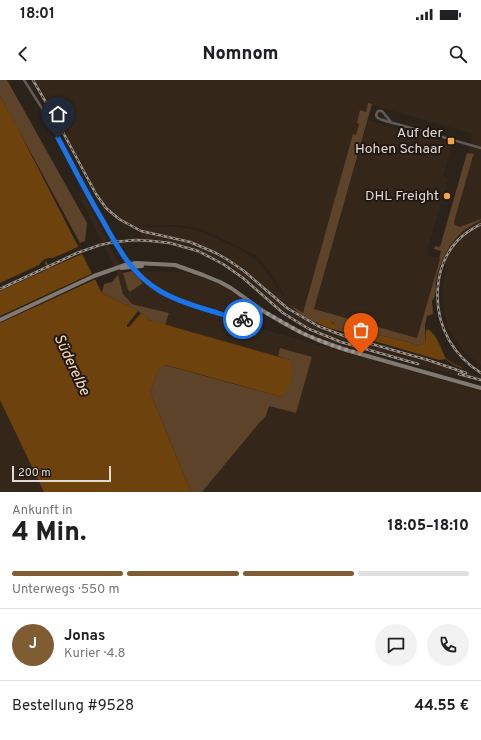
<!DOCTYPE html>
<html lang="de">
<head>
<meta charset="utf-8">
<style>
	:root { --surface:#fff; --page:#f2f2f2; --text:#202124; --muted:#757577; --line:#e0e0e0; --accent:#805c33 }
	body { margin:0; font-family:Overpass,sans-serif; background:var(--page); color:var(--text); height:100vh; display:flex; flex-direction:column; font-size:15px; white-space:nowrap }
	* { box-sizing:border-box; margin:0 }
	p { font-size:13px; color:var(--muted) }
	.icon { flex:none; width:22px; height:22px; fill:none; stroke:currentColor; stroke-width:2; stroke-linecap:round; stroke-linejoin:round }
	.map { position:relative; height:412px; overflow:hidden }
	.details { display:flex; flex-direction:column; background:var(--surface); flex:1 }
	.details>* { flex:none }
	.scale { position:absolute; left:12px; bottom:10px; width:99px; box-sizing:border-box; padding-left:4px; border:2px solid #e0dad4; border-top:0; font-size:11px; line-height:14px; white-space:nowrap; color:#e0dad4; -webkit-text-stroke:3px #211911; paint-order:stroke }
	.pin { position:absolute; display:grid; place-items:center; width:34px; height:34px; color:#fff; margin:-41px -17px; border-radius:50% 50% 50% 0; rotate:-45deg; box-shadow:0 0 4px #0007 }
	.pin .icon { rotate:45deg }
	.courier { position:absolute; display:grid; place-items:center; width:40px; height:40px; margin:-20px; border:3px solid #1a73e8; border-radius:50%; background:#fff; color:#222; box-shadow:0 1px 5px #0007 }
	.headline em { font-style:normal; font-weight:800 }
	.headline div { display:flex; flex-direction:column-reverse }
	.headline { display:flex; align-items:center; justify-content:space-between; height:68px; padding:0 12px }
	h1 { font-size:26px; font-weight:800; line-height:30px }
	.bar { display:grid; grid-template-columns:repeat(4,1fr); gap:6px 4px; align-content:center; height:48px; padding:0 12px }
	.bar i { height:5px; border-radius:3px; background:var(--line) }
	.bar .current { background:var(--accent) }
	.bar p { grid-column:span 4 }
	.line { display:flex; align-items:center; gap:10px; padding:0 12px; border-top:1px solid var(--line) }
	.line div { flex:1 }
	.round { display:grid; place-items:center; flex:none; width:42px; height:42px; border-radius:21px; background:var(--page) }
	.status { display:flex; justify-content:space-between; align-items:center; height:28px; padding:0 20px; background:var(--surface); direction:ltr }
	.status svg { height:11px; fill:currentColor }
	header { display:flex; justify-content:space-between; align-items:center; height:52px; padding:0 12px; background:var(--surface); font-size:18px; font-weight:800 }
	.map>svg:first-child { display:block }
</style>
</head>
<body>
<div class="status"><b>18:01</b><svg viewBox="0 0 49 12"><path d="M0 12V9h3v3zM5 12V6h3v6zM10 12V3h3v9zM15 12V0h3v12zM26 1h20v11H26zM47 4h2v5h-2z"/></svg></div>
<header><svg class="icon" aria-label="back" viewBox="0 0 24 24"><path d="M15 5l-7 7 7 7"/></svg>Nomnom<svg class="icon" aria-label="search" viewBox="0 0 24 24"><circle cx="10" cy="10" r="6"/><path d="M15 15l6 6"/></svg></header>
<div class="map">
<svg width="481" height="412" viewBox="0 0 481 412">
	<rect width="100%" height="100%" fill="#2b221a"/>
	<g fill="#342719" fill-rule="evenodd">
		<path d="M31,0H481V285L465,273L453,257L448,248L445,234L442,218L443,204L446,188V182L442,191L439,212L440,234L447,252L452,262L463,277L470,283L481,291V294L472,289L463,281L455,272L447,260L438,237L436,217L438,196L442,185L447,173L448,149L473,54L368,24L366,33L357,43L359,44L356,55H353L303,233L292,226L294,229L304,237L319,245L335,252L347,257L440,282L464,291L481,296V302L332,262L320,257L298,244L275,228L243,200L225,187L207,178L188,170L170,165L154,163H120L118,158L141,157L142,153L130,147L132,145H122L107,132L98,120L62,52ZM147,144L159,146L173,145L195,147L211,153L257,176L272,194L280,208L287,220L278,209L265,190L256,180L243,171L227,163L202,152L189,149L178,147H150L139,145Z"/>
		<polygon points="368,40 452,64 443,96 448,98 426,175 440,179 417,258 314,229"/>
		<polygon points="82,111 106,158 123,193 128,210 130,212 143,203 164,217 188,227 244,244 245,243 255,246 255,247 481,311 481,412 202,412 259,343 266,336 269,326 296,333 312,277 280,268 278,276 165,245 169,233 132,224 123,214 117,194 111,179 78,113"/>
		<polygon points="140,191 171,192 172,191 183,192 203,198 223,206 241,218 250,226 252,228 252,231 249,235 241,236 183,219 161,209 147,199"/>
		<polygon points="0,320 44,412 0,412"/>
	</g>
	<g fill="#5d4329">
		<polygon points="0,0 7,0 87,143 85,161 80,163 0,16"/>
		<path d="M368,23L372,24L314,229L417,258L440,179H439L441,171L434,169L435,166L440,167L467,73L474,74L472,79L454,142L455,145L460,147L481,139V140C477,143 471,145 467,148C451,159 440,181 436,200C435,207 437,215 432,221L433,234L427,236L425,245V263L417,266L409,262L375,254L365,249L353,247L341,249L335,245L333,242L317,241L316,243C306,238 297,233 291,225L303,233L353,54L356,55L359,44L357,43L360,30L366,32Z"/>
		<polygon points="132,191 143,203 130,212 128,210 123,193"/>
		<polygon points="118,195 123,214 132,224 169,233 165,245 149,240 138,231 102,213 104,204 112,202"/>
		<polygon points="280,268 312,277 296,333 269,326 266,336 259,343 202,412 191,412 150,312 159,286 165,285 282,317 290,280 278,276"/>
	</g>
	<g fill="#6d420c">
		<polygon points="0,16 15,43 102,213 138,231 127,245 127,247 129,247 141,233 149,240 290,280 293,293 289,306 282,317 166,285 159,287 150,312 191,412 44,412 0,320"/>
		<path d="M328,239L335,245L341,249L353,247L365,249L375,254L409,262L417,266L425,263L426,251L428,249C438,256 441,269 446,279L439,280L326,247L317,243V241Z"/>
	</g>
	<g fill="#2b221a">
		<polygon points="80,166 84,173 50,188 46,181 45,183 48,189 0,211 0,203 39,185 42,181 47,178 53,178"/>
		<polygon points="93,193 96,199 0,243 0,236"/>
	</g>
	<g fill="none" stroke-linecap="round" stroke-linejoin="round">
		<polyline stroke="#6d420c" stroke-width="1" points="446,279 453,284 462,288"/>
		<g stroke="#605b57" stroke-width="2.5">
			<path d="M24,0C31,11 38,22 45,33C53,45 59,58 65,71C78,95 90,119 104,143C116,165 128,188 149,204C170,220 196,226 221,234C235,238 253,245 263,231"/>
			<path d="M391,42L382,31H378C377,33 375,35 377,37C378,40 394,43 397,44C425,52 453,60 481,68"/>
			<polyline points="250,222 253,229 253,235"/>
			<polyline points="253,236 257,231 262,230"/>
		</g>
		<g stroke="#817a73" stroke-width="4">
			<polyline points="121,188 142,186"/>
			<polyline points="0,240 94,196 125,185 136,183 175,185 203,195 220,202 231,208 263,231 287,245 302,253 318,260 346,270 481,308"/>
		</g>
		<defs>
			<g id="rail">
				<polyline points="33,0 58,43 96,114 106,128 119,139 141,151 190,162 216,173 228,180 244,191 287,228 318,246 347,257 428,280 466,293"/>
				<path d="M481,144C473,148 465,153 458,160C433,186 432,230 449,260C457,274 468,285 481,293"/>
				<polyline points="0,209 77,173 100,165 114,162 136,160 152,161 170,163 198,171 223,184 243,198 283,233 309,249 341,262 418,284"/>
				<polyline points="459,294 481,300"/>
			</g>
		</defs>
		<use href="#rail" stroke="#9c958e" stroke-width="2.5"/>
		<use href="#rail" stroke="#211911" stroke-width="1" stroke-dasharray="3" stroke-linecap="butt"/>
	</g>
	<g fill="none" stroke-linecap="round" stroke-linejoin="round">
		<path stroke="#a19a93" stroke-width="4" stroke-dasharray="0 7.2" d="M243,239L252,238C254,233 258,230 263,231L302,253L331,265L361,274"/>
		<path stroke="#1a73e8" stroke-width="5" d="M58,58C73,86 87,114 103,141C118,168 132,195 160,211C175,220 191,225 208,230C219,233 231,238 243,239"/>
	</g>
	<g fill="#f5a345" stroke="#211911" stroke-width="1.5">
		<rect x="447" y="57" width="8" height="8" rx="2"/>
		<circle cx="447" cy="116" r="4"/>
	</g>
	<g text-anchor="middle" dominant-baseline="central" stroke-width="4" stroke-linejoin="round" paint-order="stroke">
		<g font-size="14" fill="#e0dad4" stroke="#211911" text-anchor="end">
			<text x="443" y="53">Auf der<tspan x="443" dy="16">Hohen Schaar</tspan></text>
			<text x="439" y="116">DHL Freight</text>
		</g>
		<g font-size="15" font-style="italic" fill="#f7dcc1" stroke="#211911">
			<text transform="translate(71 285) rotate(65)">Süderelbe</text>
		</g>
	</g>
</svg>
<div class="scale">200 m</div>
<div class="pin" style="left:361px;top:274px;background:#ea580c"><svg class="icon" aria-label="bag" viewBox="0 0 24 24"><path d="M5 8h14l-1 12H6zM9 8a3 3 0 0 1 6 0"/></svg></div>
<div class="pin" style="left:58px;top:58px;background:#1f2937"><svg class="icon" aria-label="home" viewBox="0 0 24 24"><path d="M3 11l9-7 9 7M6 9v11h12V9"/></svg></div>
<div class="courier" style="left:243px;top:239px"><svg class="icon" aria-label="bike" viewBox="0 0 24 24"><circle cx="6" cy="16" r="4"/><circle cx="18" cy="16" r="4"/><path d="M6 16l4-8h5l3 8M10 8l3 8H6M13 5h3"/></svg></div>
</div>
<section class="details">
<div class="headline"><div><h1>4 Min.</h1><p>Ankunft in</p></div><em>18:05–18:10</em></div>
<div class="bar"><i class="current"></i><i class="current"></i><i class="current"></i><i></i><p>Unterwegs · 550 m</p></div>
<div class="line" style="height:72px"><b class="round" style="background:var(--accent);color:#fff">J</b><div><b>Jonas</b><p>Kurier · 4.8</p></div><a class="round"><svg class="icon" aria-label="chat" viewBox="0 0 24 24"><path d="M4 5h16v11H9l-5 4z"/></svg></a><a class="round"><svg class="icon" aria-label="phone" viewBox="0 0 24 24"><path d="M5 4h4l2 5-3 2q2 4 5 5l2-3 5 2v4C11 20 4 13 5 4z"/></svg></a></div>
<div class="line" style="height:52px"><div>Bestellung #9528</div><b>44.55 €</b></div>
</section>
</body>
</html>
